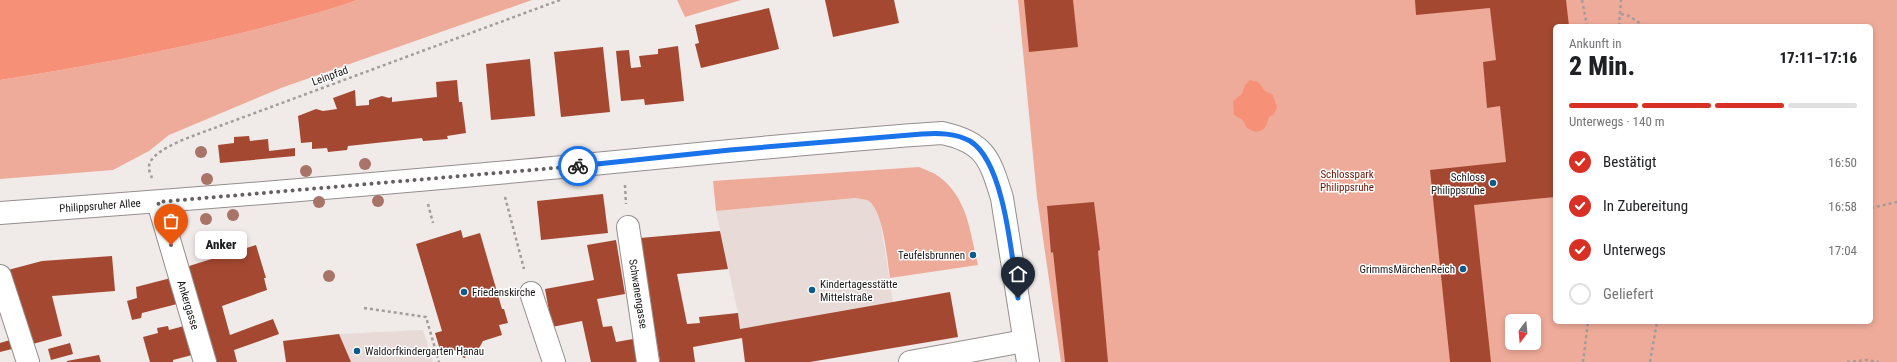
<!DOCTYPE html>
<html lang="de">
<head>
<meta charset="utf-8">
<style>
	:root { --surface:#fff; --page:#f2f2f2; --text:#202124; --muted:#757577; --line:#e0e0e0; --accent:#d93025 }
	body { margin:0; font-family:"Roboto Condensed",sans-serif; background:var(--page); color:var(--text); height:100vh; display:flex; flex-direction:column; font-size:15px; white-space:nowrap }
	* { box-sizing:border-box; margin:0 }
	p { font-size:13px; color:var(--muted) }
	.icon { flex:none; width:22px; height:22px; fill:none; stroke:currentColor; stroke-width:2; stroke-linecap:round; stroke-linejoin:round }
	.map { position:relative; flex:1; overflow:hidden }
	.details { position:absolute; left:1553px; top:24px; width:320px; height:300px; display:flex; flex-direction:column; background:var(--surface); border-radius:6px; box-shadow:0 2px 6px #0003 }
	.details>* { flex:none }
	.needle { width:26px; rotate:196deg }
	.buttons { position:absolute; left:1505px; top:314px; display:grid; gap:8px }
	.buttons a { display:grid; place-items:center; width:36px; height:36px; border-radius:6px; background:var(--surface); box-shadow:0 2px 6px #0003; font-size:20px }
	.pin { position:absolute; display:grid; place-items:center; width:34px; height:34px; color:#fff; margin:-41px -17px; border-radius:50% 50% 50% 0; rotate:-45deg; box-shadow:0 0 4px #0007 }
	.pin .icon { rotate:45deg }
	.courier { position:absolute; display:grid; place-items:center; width:40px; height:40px; margin:-20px; border:3px solid #1a73e8; border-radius:50%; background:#fff; color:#222; box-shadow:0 1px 5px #0007 }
	.bubble { position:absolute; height:28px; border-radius:6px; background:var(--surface); box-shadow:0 2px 6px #0003; font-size:13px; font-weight:800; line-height:28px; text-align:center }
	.head em { font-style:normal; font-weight:800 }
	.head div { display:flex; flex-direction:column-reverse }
	.head { display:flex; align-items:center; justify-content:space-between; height:68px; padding:0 16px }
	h1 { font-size:26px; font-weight:800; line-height:30px }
	.bar { display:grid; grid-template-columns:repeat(4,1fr); gap:6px 4px; align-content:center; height:48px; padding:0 16px }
	.bar i { height:5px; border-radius:3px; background:var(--line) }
	.bar .selected { background:var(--accent) }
	.bar p { grid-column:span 4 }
	ol { padding:0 16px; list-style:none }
	li { display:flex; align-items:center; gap:12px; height:44px }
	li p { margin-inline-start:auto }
	li .icon { padding:4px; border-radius:50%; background:var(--accent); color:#fff; stroke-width:4 }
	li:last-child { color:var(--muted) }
	li i { width:22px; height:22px; border:2px solid var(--line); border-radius:50% }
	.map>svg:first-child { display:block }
</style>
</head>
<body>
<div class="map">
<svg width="1897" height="362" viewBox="0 0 1897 362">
	<rect width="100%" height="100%" fill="#f0eae8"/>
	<g fill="#e8dad6">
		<polygon points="855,198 867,200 877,210 880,219 900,347 818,360 745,362 738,313 716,211"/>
		<polygon points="423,330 433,362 286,362 283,341 339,334"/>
	</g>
	<g fill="#efab99" fill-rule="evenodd">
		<path d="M357,0H532L281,88L169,135L149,151L113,170L0,179V80C84,67 167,51 250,31C286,21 322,13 357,0Z"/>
		<polygon points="677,0 741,0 685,17"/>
		<path d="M1018,0H1897V362H1061L1037,197ZM1555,26H1871V322H1555ZM1512,321H1534V343H1512Z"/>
		<path d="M919,167C925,170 933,172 938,176C968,197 970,233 978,265L890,278C887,260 884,209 867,200C863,199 859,199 855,198L716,211L713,181Z"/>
	</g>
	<g fill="#f69077">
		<path d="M0,0H357C322,13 286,21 250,31C167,51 84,67 0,80Z"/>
		<path d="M1250,80L1258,82L1265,91L1273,95L1277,107L1274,114L1269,117C1266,127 1266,130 1255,132L1247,128L1243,120L1234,115L1233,101L1242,94L1245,85Z"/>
	</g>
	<g fill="#a54831">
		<polygon points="825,0 894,0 899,23 833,37"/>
		<polygon points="1024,0 1073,0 1078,47 1029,52"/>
		<polygon points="1415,0 1566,0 1569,26 1555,26 1555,197 1474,205 1491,362 1450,362 1430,170 1506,162 1500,106 1487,108 1483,62 1496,60 1490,8 1416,15"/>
		<polygon points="769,8 779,49 701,68 695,44 699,43 695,25"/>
		<polygon points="678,46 684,101 645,105 644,99 621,101 616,51 629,50 631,68 641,67 639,56 658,54 658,49"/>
		<polygon points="603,47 610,112 561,117 554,52"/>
		<polygon points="530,59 535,116 491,120 486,64"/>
		<polygon points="457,80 459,102 462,102 466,133 447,136 448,139 423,141 422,138 348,146 347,150 328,152 327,148 312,149 312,142 301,143 298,116 316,109 323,111 337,109 333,98 355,90 356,106 369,105 369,100 382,96 389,98 392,97 392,102 437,97 436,82"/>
		<polygon points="249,136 250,141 268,139 269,151 295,148 295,156 220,163 218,145 234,143 234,137"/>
		<polygon points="603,194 608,233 541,240 537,201"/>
		<polygon points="1094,202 1100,250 1098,251 1108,362 1065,362 1053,252 1051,253 1047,206"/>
		<polygon points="461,230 463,238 480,233 502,309 504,309 508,323 499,325 502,335 483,341 478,350 480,353 477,355 474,352 467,354 465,358 462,357 463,353 453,350 441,353 435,333 442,331 416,244"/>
		<polygon points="720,231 728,269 677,274 687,324 700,323 699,317 738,313 740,329 950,292 958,337 810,362 745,362 742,338 693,347 695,362 660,362 640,238"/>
		<polygon points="616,240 625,294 597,299 603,327 612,326 616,342 633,339 637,362 591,362 582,321 552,327 545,289 594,280 587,245"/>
		<polygon points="256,245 266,278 264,278 267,290 222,306 230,335 273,319 279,334 234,350 237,362 217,362 186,267"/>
		<polygon points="112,256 115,291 52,296 62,336 29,345 8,270 42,261"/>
		<polygon points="171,278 177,304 142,313 141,318 132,320 127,301 137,298 136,287"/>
		<polygon points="168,326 169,330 184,326 192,355 173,360 173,362 150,362 143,337 158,333 157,328"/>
		<polygon points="339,334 351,362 286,362 283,341"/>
		<polygon points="10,340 12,349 0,352 0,343"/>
		<polygon points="70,343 73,354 51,360 48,349"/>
		<polygon points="99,355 101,362 67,362 67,361"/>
	</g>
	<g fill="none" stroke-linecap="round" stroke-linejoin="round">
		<defs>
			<g id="minor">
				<polyline points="158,202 205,362"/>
				<polyline points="628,227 648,362"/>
				<polyline points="0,276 28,362"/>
				<polyline points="531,293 554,362"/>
				<polyline points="910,362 1024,341"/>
			</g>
			<path id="secondary" d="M0,213C166,201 332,188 497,173C645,160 793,143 942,133C985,142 990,159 1002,198L1028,362"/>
		</defs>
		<use href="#minor" stroke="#948f8d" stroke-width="24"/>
		<use href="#secondary" stroke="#948f8d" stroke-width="24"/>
		<g stroke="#a29d9c" stroke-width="2.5" stroke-dasharray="3 3" stroke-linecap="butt">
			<polyline points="1582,0 1587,26"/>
			<polyline points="1621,14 1629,16 1644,26"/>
			<polyline points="1619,26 1621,0"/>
			<path d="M152,178C151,175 148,169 149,166C151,148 202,133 217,127L560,0"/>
			<polyline points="625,185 626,204"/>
			<polyline points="505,197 524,269"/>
			<polyline points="428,204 433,223"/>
			<polyline points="1871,208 1897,202"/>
			<polyline points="364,308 426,317 439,362"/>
			<polyline points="1583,362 1588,322"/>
			<polyline points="1650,362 1657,322"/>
			<polyline points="1847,362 1866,360 1879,362"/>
		</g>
		<use href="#minor" stroke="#fff" stroke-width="22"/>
		<use href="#secondary" stroke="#fff" stroke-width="22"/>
	</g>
	<g fill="#a87468">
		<circle cx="201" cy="152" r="6"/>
		<circle cx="365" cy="164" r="6"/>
		<circle cx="306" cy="171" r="6"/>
		<circle cx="207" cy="179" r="6"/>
		<circle cx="378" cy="201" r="6"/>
		<circle cx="319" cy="202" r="6"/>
		<circle cx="233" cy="215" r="6"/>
		<circle cx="206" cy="219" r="6"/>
		<circle cx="329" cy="276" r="6"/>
	</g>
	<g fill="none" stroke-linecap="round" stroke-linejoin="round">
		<polyline stroke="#656160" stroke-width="4" stroke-dasharray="0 7.2" points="171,245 158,202 578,166"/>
		<path stroke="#1a73e8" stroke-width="5" d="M578,166L730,150L922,134C939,133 955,133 970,141C1005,162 1012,260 1018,298"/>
	</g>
	<g fill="#0d5b8e" stroke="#fff" stroke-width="1.5">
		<circle cx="1493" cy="183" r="4"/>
		<circle cx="973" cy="255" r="4"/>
		<circle cx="1463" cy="269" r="4"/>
		<circle cx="812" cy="290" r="4"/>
		<circle cx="464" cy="292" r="4"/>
		<circle cx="357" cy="351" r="4"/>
	</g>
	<g text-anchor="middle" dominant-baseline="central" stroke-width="3" stroke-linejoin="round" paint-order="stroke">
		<g font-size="11" fill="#1a1717" stroke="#fff">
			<text transform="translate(330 76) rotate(-20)">Leinpfad</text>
			<text transform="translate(100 206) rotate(-4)">Philippsruher Allee</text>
			<text transform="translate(638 294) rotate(81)">Schwanengasse</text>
			<text transform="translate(188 305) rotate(73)">Ankergasse</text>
		</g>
		<g font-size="11" fill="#6d1300" stroke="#fff">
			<text x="1347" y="174">Schlosspark<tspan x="1347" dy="13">Philippsruhe</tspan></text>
		</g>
		<g font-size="11" fill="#1a1717" stroke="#fff" text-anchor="end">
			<text x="1485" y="177">Schloss<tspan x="1485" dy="13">Philippsruhe</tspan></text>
			<text x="965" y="255">Teufelsbrunnen</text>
			<text x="1455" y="269">GrimmsMärchenReich</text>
			<text x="820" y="284" text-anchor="start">Kindertagesstätte<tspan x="820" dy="13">Mittelstraße</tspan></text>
			<text x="472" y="292" text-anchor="start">Friedenskirche</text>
			<text x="365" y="351" text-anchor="start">Waldorfkindergarten Hanau</text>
		</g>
	</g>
</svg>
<div class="buttons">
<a><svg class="needle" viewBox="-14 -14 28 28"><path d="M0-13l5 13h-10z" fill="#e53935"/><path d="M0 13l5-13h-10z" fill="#757577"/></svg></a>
</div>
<div class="pin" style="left:171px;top:245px;background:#ea580c"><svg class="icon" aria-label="bag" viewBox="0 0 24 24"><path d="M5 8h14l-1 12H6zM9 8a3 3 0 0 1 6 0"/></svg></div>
<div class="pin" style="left:1018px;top:298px;background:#1f2937"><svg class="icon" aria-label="home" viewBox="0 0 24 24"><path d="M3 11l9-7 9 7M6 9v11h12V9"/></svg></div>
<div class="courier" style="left:578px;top:166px"><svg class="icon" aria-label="bike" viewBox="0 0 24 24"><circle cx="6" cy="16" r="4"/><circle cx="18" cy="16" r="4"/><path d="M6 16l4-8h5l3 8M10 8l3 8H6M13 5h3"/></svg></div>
<div class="bubble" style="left:195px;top:231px;width:52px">Anker</div>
<section class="details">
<div class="head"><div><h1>2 Min.</h1><p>Ankunft in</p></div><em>17:11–17:16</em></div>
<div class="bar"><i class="selected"></i><i class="selected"></i><i class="selected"></i><i></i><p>Unterwegs · 140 m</p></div>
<ol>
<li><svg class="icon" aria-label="check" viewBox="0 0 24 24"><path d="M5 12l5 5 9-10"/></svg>Bestätigt<p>16:50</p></li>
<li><svg class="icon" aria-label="check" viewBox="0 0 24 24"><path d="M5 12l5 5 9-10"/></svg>In Zubereitung<p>16:58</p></li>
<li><svg class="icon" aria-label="check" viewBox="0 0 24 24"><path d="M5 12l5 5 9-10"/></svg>Unterwegs<p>17:04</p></li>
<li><i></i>Geliefert</li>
</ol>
</section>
</div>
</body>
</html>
